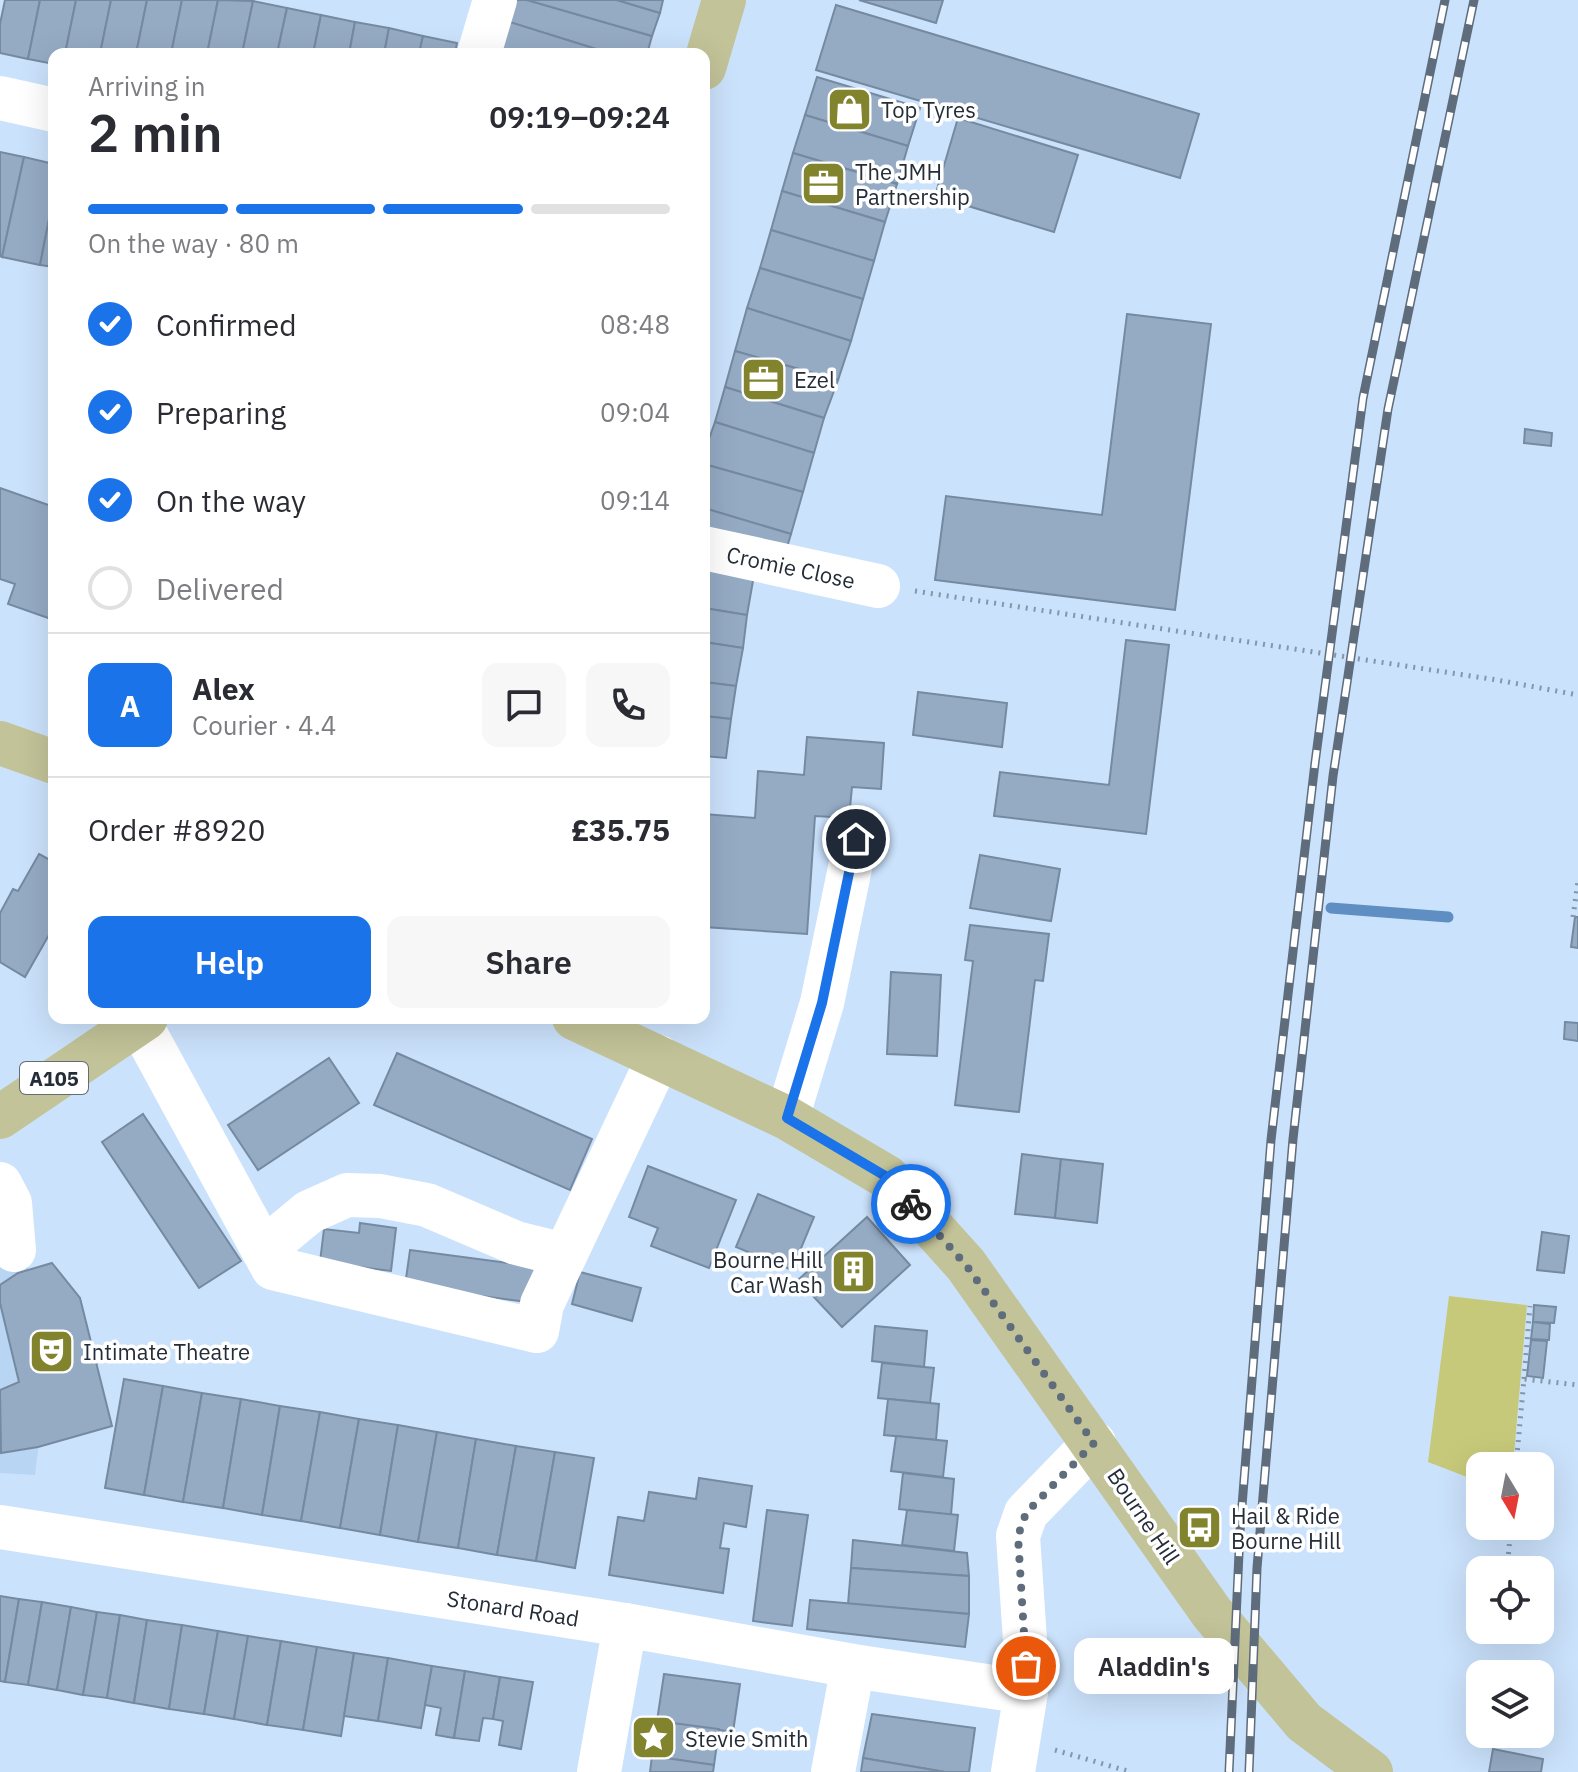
<!DOCTYPE html>
<html lang="en">
<head>
<meta charset="utf-8">
<style>
	:root { --surface:#fff; --page:#f7f7f7; --text:#2b2b33; --muted:#7c7c81; --line:#e1e1e2; --accent:#1a73e8 }
	body { margin:0; font-family:"IBM Plex Sans",sans-serif; background:var(--page); color:var(--text); height:100vh; display:flex; flex-direction:column; font-size:30px; white-space:nowrap }
	* { box-sizing:border-box; margin:0 }
	p { font-size:26px; color:var(--muted) }
	.icon { flex:none; width:44px; height:44px; fill:none; stroke:currentColor; stroke-width:2; stroke-linecap:round; stroke-linejoin:round }
	.map { position:relative; flex:1; overflow:hidden }
	.panel { position:absolute; left:48px; top:48px; width:662px; height:976px; display:flex; flex-direction:column; background:var(--surface); border-radius:16px; box-shadow:0 8px 32px #0002 }
	.panel>* { flex:none }
	.needle { width:52px; rotate:170deg }
	.fabs { position:absolute; left:1466px; top:1452px; display:grid; gap:16px }
	.fabs a { display:grid; place-items:center; width:88px; height:88px; border-radius:16px; background:var(--surface); box-shadow:0 8px 32px #0002; font-size:40px }
	.pin { position:absolute; display:grid; place-items:center; width:68px; height:68px; color:#fff; margin:-34px; border:4px solid #fff; border-radius:50%; box-shadow:0 2px 8px #0007 }
	.courier { position:absolute; display:grid; place-items:center; width:80px; height:80px; margin:-40px; border:6px solid #1a73e8; border-radius:50%; background:#fff; color:#222; box-shadow:0 2px 10px #0007 }
	.bubble { position:absolute; height:56px; border-radius:16px; background:var(--surface); box-shadow:0 8px 32px #0002; font-size:26px; font-weight:600; line-height:56px; text-align:center }
	.head em { font-style:normal; font-weight:600 }
	.head div { display:flex; flex-direction:column-reverse }
	.head { display:flex; align-items:center; justify-content:space-between; height:136px; padding:0 40px }
	h1 { font-size:52px; font-weight:600; line-height:60px }
	.bar { display:grid; grid-template-columns:repeat(4,1fr); gap:12px 8px; align-content:center; height:96px; padding:0 40px }
	.bar i { height:10px; border-radius:6px; background:var(--line) }
	.bar .selected { background:var(--accent) }
	.bar p { grid-column:span 4 }
	.line { display:flex; align-items:center; gap:20px; padding:0 40px; border-top:2px solid var(--line) }
	.line div { flex:1 }
	.round { display:grid; place-items:center; flex:none; width:84px; height:84px; border-radius:16px; background:var(--page) }
	ol { padding:0 40px; list-style:none }
	li { display:flex; align-items:center; gap:24px; height:88px }
	li p { margin-inline-start:auto }
	li .icon { padding:8px; border-radius:50%; background:var(--accent); color:#fff; stroke-width:4 }
	li:last-child { color:var(--muted) }
	li i { width:44px; height:44px; border:4px solid var(--line); border-radius:50% }
	.primary-button { display:flex; gap:16px; margin-top:auto; padding:16px 40px }
	.primary-button a { flex:1; height:92px; border-radius:16px; background:var(--accent); color:#fff; font-size:32px; font-weight:600; line-height:92px; text-align:center }
	.primary-button a+a { background:var(--page); color:var(--text) }
	.map>svg:first-child { display:block }
</style>
</head>
<body>
<div class="map">
<svg width="1578" height="1772" viewBox="0 0 1578 1772">
	<rect width="100%" height="100%" fill="#cbe2fc"/>
	<polygon fill="#b8d5f3" points="0,1227 56,1307 35,1475 0,1473"/>
	<polygon fill="#c7c97a" points="1449,1296 1527,1305 1513,1466 1480,1466 1480,1482 1428,1462"/>
	<g fill="none" stroke-linecap="round" stroke-linejoin="round">
		<polyline stroke="#5e8ec2" stroke-width="11" points="1331,908 1448,917"/>
	</g>
	<g fill="#95abc4" stroke="#758aa1" stroke-width="2">
		<polygon points="5,0 40,0 28,59 0,53 0,24"/>
		<polygon points="40,0 76,0 65,54 54,54 54,64 28,59"/>
		<polygon points="76,0 111,0 100,54 65,54"/>
		<polygon points="111,0 147,0 136,54 100,54"/>
		<polygon points="147,0 182,0 171,54 136,54"/>
		<polygon points="182,0 218,0 207,54 171,54"/>
		<polygon points="218,0 253,1 242,54 207,54"/>
		<polygon points="508,0 527,0 652,36 647,54 612,54 503,20"/>
		<polygon points="527,0 617,0 660,13 652,36"/>
		<polygon points="617,0 663,0 660,13"/>
		<polygon points="859,0 943,0 936,23"/>
		<polygon points="253,1 287,8 277,54 242,54"/>
		<polygon points="836,5 1199,114 1180,178 816,70"/>
		<polygon points="287,8 321,15 313,54 277,54"/>
		<polygon points="321,15 355,22 349,54 313,54"/>
		<polygon points="503,20 612,54 492,54"/>
		<polygon points="355,22 389,28 384,54 349,54"/>
		<polygon points="389,28 423,36 419,54 384,54"/>
		<polygon points="423,36 457,43 455,54 419,54"/>
		<polygon points="817,77 920,108 908,146 805,115"/>
		<polygon points="805,115 908,146 897,184 793,153"/>
		<polygon points="958,118 1078,155 1054,232 935,196"/>
		<polygon points="0,152 24,157 2,257 0,256"/>
		<polygon points="793,153 897,184 885,222 782,191"/>
		<polygon points="24,157 54,164 54,194 40,265 2,257"/>
		<polygon points="782,191 885,222 874,261 771,230"/>
		<polygon points="54,194 54,267 40,265"/>
		<polygon points="771,230 874,261 863,299 760,268"/>
		<polygon points="760,268 863,299 851,341 747,308"/>
		<polygon points="747,308 851,341 838,380 735,351"/>
		<polygon points="1127,314 1211,324 1175,610 935,580 946,496 1102,515"/>
		<polygon points="735,351 838,380 824,418 725,387"/>
		<polygon points="725,387 824,418 814,453 715,422"/>
		<polygon points="715,422 814,453 803,492 704,464 704,453"/>
		<polygon points="1525,429 1552,433 1551,446 1524,443"/>
		<polygon points="704,464 803,492 791,534 704,508"/>
		<polygon points="0,488 54,507 54,620 8,604 15,584 0,579"/>
		<polygon points="704,508 791,534 782,564 704,541"/>
		<polygon points="704,567 754,575 747,615 704,608"/>
		<polygon points="704,608 747,615 743,648 704,642"/>
		<polygon points="1126,640 1169,645 1146,834 994,816 1000,772 1109,785"/>
		<polygon points="704,642 743,648 736,686 704,682"/>
		<polygon points="704,682 736,686 731,719 704,716"/>
		<polygon points="918,692 1007,703 1002,747 913,735"/>
		<polygon points="704,716 731,719 726,758 704,756"/>
		<polygon points="807,737 884,743 881,789 852,787 849,818 815,816 807,934 704,927 704,814 755,818 758,771 804,775"/>
		<polygon points="39,854 54,862 54,926 25,977 0,962 0,913 13,889 18,891"/>
		<polygon points="980,855 1060,869 1051,921 970,908"/>
		<polygon points="1575,917 1578,917 1578,948 1571,947"/>
		<polygon points="970,925 1049,934 1043,981 1035,980 1019,1112 955,1105 973,961 965,960"/>
		<polygon points="891,972 941,975 937,1056 887,1054"/>
		<polygon points="1565,1022 1578,1023 1578,1041 1564,1039"/>
		<polygon points="397,1053 592,1139 570,1190 374,1105"/>
		<polygon points="329,1058 359,1103 258,1170 228,1125"/>
		<polygon points="143,1114 241,1261 199,1288 102,1142"/>
		<polygon points="1022,1154 1061,1159 1055,1218 1015,1214"/>
		<polygon points="1061,1159 1103,1164 1097,1223 1055,1218"/>
		<polygon points="648,1166 736,1200 709,1268 651,1246 658,1228 629,1217"/>
		<polygon points="758,1194 814,1217 792,1270 736,1247"/>
		<polygon points="867,1217 910,1265 842,1327 798,1280"/>
		<polygon points="360,1223 396,1228 391,1271 320,1262 324,1229 359,1233"/>
		<polygon points="1542,1232 1569,1236 1564,1273 1537,1270"/>
		<polygon points="410,1250 546,1268 542,1304 405,1286"/>
		<polygon points="52,1263 80,1298 112,1426 38,1447 1,1453 0,1390 19,1382 0,1303 0,1285 18,1273"/>
		<polygon points="580,1272 641,1288 632,1321 572,1304"/>
		<polygon points="1534,1305 1556,1307 1554,1323 1533,1322"/>
		<polygon points="1533,1322 1550,1324 1549,1340 1531,1339"/>
		<polygon points="875,1326 927,1331 924,1367 872,1361"/>
		<polygon points="1531,1340 1547,1341 1543,1378 1527,1376"/>
		<polygon points="882,1363 934,1368 930,1403 878,1398"/>
		<polygon points="124,1379 163,1386 144,1495 105,1488"/>
		<polygon points="163,1386 202,1393 183,1502 144,1495"/>
		<polygon points="202,1393 241,1399 223,1508 183,1502"/>
		<polygon points="241,1399 280,1406 262,1515 223,1508"/>
		<polygon points="888,1399 939,1404 936,1440 884,1435"/>
		<polygon points="280,1406 320,1412 301,1521 262,1515"/>
		<polygon points="320,1412 359,1419 340,1528 301,1521"/>
		<polygon points="359,1419 398,1425 380,1535 340,1528"/>
		<polygon points="398,1425 437,1432 418,1542 380,1535"/>
		<polygon points="437,1432 476,1439 458,1548 418,1542"/>
		<polygon points="896,1436 947,1441 943,1477 891,1471"/>
		<polygon points="476,1439 516,1446 497,1555 458,1548"/>
		<polygon points="516,1446 555,1452 536,1561 497,1555"/>
		<polygon points="555,1452 594,1458 575,1568 536,1561"/>
		<polygon points="903,1473 954,1479 951,1515 899,1509"/>
		<polygon points="699,1478 752,1486 746,1527 724,1523 720,1548 729,1549 723,1593 609,1575 618,1517 644,1521 649,1492 696,1499"/>
		<polygon points="767,1510 808,1515 792,1626 753,1621"/>
		<polygon points="907,1510 958,1515 954,1551 902,1545"/>
		<polygon points="853,1540 967,1553 969,1576 851,1568"/>
		<polygon points="851,1568 969,1576 969,1614 848,1604"/>
		<polygon points="0,1596 19,1599 5,1682 0,1681"/>
		<polygon points="19,1599 42,1602 28,1685 5,1682"/>
		<polygon points="810,1600 969,1614 965,1647 807,1629"/>
		<polygon points="42,1602 71,1607 57,1690 28,1685"/>
		<polygon points="71,1607 97,1612 83,1695 57,1690"/>
		<polygon points="97,1612 120,1615 107,1698 83,1695"/>
		<polygon points="120,1615 147,1620 134,1703 107,1698"/>
		<polygon points="147,1620 182,1625 169,1709 134,1703"/>
		<polygon points="182,1625 218,1631 204,1714 169,1709"/>
		<polygon points="218,1631 248,1636 234,1719 204,1714"/>
		<polygon points="248,1636 281,1641 267,1725 234,1719"/>
		<polygon points="281,1641 317,1647 303,1730 267,1725"/>
		<polygon points="317,1647 354,1653 341,1736 303,1730"/>
		<polygon points="354,1653 388,1658 378,1721 344,1716"/>
		<polygon points="388,1658 432,1666 421,1728 378,1721"/>
		<polygon points="432,1666 465,1671 454,1738 436,1735 441,1708 425,1705"/>
		<polygon points="465,1671 500,1677 493,1719 483,1718 479,1741 454,1738"/>
		<polygon points="664,1674 740,1684 733,1732 657,1721"/>
		<polygon points="500,1677 533,1682 521,1749 499,1745 503,1721 493,1719"/>
		<polygon points="872,1714 975,1728 969,1772 945,1772 863,1758"/>
		<polygon points="657,1721 719,1729 714,1765 652,1756"/>
		<polygon points="1493,1749 1543,1759 1541,1772 1489,1772"/>
		<polygon points="652,1756 714,1765 713,1772 650,1772"/>
		<polygon points="863,1758 945,1772 861,1772"/>
	</g>
	<g fill="none" stroke-linecap="round" stroke-linejoin="round">
		<g stroke="#8496a9" stroke-width="5" stroke-dasharray="2 6" stroke-linecap="butt">
			<polyline points="915,591 1497,680 1578,695"/>
			<polyline points="1573,917 1578,881"/>
			<polyline points="1524,1379 1530,1306"/>
			<polyline points="1516,1466 1524,1379 1578,1385"/>
			<polyline points="1507,1570 1511,1526"/>
			<polyline points="1055,1750 1131,1772"/>
		</g>
		<g stroke="#fff" stroke-width="44">
			<polyline points="479,54 495,0"/>
			<polyline points="0,98 54,110"/>
			<polyline points="704,548 878,586"/>
			<polyline points="139,1022 273,1268 537,1331 542,1304 659,1057"/>
			<polyline points="787,1118 822,1003 856,839"/>
			<polyline points="0,1184 10,1203 14,1250"/>
			<polyline points="263,1250 309,1212 347,1195 380,1196 427,1205 516,1243 565,1255"/>
			<polyline points="0,1527 625,1625 853,1666 1026,1692"/>
			<polyline points="599,1772 625,1625"/>
			<polyline points="833,1772 853,1666"/>
			<polyline points="1013,1772 1026,1692 1025,1640 1018,1536 1026,1513 1094,1443"/>
		</g>
		<g stroke="#c2c398" stroke-width="44">
			<polyline points="704,68 724,0"/>
			<polyline points="0,743 54,762"/>
			<polyline points="574,1018 787,1118 887,1177 966,1265 1212,1613 1304,1722 1371,1772"/>
			<polyline points="0,1117 146,1018"/>
		</g>
		<defs>
			<g id="rail">
				<polyline points="1229,1772 1240,1531 1271,1140 1315,763 1363,398 1445,0"/>
				<polyline points="1249,1772 1257,1568 1293,1139 1333,776 1388,409 1474,0"/>
			</g>
		</defs>
		<use href="#rail" stroke="#5e6c7b" stroke-width="9"/>
		<use href="#rail" stroke="#fff" stroke-width="6" stroke-dasharray="18" stroke-linecap="butt"/>
	</g>
	<g fill="none" stroke-linecap="round" stroke-linejoin="round">
		<polyline stroke="#5e6c7c" stroke-width="8" stroke-dasharray="0 14.4" points="911,1204 966,1265 1094,1443 1026,1513 1018,1536 1026,1666"/>
		<polyline stroke="#1a73e8" stroke-width="10" points="856,839 822,1003 787,1118 887,1177 911,1204"/>
	</g>
	<defs>
		<symbol id="shop-square" viewBox="-11 -11 22 22"><rect x="-9" y="-9" width="18" height="18" rx="4" fill="#82832d" stroke="#fff"/><path d="M-5-2.5h2.3a2.7 3.5 0 0 1 5.4 0H5L5.5 6h-11ZM-1.5-2.5h3a1.5 2.3 0 0 0-3 0Z" fill="#fff"/></symbol>
		<symbol id="office-square" viewBox="-11 -11 22 22"><rect x="-9" y="-9" width="18" height="18" rx="4" fill="#82832d" stroke="#fff"/><path d="M-6-3h4V-5.5h4V-3h4V5H-6ZM-1-4.5V-3h2v-1.5ZM-6 0V1H6V0Z" fill="#fff"/></symbol>
		<symbol id="building-square" viewBox="-11 -11 22 22"><rect x="-9" y="-9" width="18" height="18" rx="4" fill="#82832d" stroke="#fff"/><path d="M-4-6H4V6H1V3H-1V6H-4ZM-2.5-4.3h1.7v1.8h-1.7ZM.8-4.3h1.7v1.8H.8ZM-2.5-1h1.7V.8h-1.7ZM.8-1h1.7V.8H.8Z" fill="#fff"/></symbol>
		<symbol id="theatre-square" viewBox="-11 -11 22 22"><rect x="-9" y="-9" width="18" height="18" rx="4" fill="#82832d" stroke="#fff"/><path d="M-5-5.5Q0-4 5-5.5V0Q5 5 0 6Q-5 5-5 0ZM-3.3-2.5H-1v1.5H-3.3ZM1-2.5H3.3v1.5H1ZM-2.8 1Q0 5.5 2.8 1Z" fill="#fff"/></symbol>
		<symbol id="bus-square" viewBox="-11 -11 22 22"><rect x="-9" y="-9" width="18" height="18" rx="4" fill="#82832d" stroke="#fff"/><path d="M-5-6H5V4H4V6H2V4H-2V6H-4V4H-5ZM-3.5-4V0h7V-4ZM-3.5 1.2v1.5H-2V1.2ZM2 1.2v1.5H3.5V1.2Z" fill="#fff"/></symbol>
		<symbol id="sight-square" viewBox="-11 -11 22 22"><rect x="-9" y="-9" width="18" height="18" rx="4" fill="#82832d" stroke="#fff"/><path d="M0-6L1.8-2.2L6-1.7L2.9 1.2L3.7 5.4L0 3.3L-3.7 5.4L-2.9 1.2L-6-1.7L-1.8-2.2Z" fill="#fff"/></symbol>
	</defs>
	<g fill-rule="evenodd">
		<use href="#shop-square" x="824" y="84" width="51" height="51"/>
		<use href="#office-square" x="798" y="158" width="51" height="51"/>
		<use href="#office-square" x="738" y="354" width="51" height="51"/>
		<use href="#building-square" x="828" y="1246" width="51" height="51"/>
		<use href="#theatre-square" x="26" y="1326" width="51" height="51"/>
		<use href="#bus-square" x="1174" y="1502" width="51" height="51"/>
		<use href="#sight-square" x="628" y="1712" width="51" height="51"/>
	</g>
	<g text-anchor="middle" dominant-baseline="central" stroke-width="7" stroke-linejoin="round" paint-order="stroke">
		<rect fill="#fff" stroke="#666c73" stroke-width="2" x="20" y="1062" width="68" height="32" rx="6"/>
		<g font-size="20" font-weight="bold" fill="#242d37">
			<text x="54" y="1078">A105</text>
		</g>
		<g font-size="22" fill="#242d37" stroke="#fff" text-anchor="start">
			<text x="881" y="109">Top Tyres</text>
			<text x="855" y="171">The JMH<tspan x="855" dy="25">Partnership</tspan></text>
			<text x="794" y="379">Ezel</text>
			<text x="823" y="1259" text-anchor="end">Bourne Hill<tspan x="823" dy="25">Car Wash</tspan></text>
			<text x="83" y="1351">Intimate Theatre</text>
			<text x="1231" y="1515">Hail &amp; Ride<tspan x="1231" dy="25">Bourne Hill</tspan></text>
			<text x="685" y="1738">Stevie Smith</text>
		</g>
		<g font-size="22" fill="#242d37" stroke="#fff">
			<text transform="translate(791 567) rotate(12)">Cromie Close</text>
			<text transform="translate(1144 1516) rotate(56)">Bourne Hill</text>
			<text transform="translate(513 1608) rotate(9)">Stonard Road</text>
		</g>
	</g>
</svg>
<div class="fabs">
<a><svg class="needle" viewBox="-14 -14 28 28"><path d="M0-13l5 13h-10z" fill="#e53935"/><path d="M0 13l5-13h-10z" fill="#7c7c81"/></svg></a>
<a><svg class="icon" aria-label="locate" viewBox="0 0 24 24"><circle cx="12" cy="12" r="6"/><path d="M12 2v4M12 18v4M2 12h4M18 12h4"/></svg></a>
<a><svg class="icon" aria-label="layers" viewBox="0 0 24 24"><path d="M12 4l9 5-9 5-9-5zM3 14l9 5 9-5"/></svg></a>
</div>
<div class="pin" style="left:1026px;top:1666px;background:#ea580c"><svg class="icon" aria-label="bag" viewBox="0 0 24 24"><path d="M5 8h14l-1 12H6zM9 8a3 3 0 0 1 6 0"/></svg></div>
<div class="pin" style="left:856px;top:839px;background:#1f2937"><svg class="icon" aria-label="home" viewBox="0 0 24 24"><path d="M3 11l9-7 9 7M6 9v11h12V9"/></svg></div>
<div class="courier" style="left:911px;top:1204px"><svg class="icon" aria-label="bike" viewBox="0 0 24 24"><circle cx="6" cy="16" r="4"/><circle cx="18" cy="16" r="4"/><path d="M6 16l4-8h5l3 8M10 8l3 8H6M13 5h3"/></svg></div>
<div class="bubble" style="left:1074px;top:1638px;width:160px">Aladdin's</div>
<section class="panel">
<div class="head"><div><h1>2 min</h1><p>Arriving in</p></div><em>09:19–09:24</em></div>
<div class="bar"><i class="selected"></i><i class="selected"></i><i class="selected"></i><i></i><p>On the way · 80 m</p></div>
<ol>
<li><svg class="icon" aria-label="check" viewBox="0 0 24 24"><path d="M5 12l5 5 9-10"/></svg>Confirmed<p>08:48</p></li>
<li><svg class="icon" aria-label="check" viewBox="0 0 24 24"><path d="M5 12l5 5 9-10"/></svg>Preparing<p>09:04</p></li>
<li><svg class="icon" aria-label="check" viewBox="0 0 24 24"><path d="M5 12l5 5 9-10"/></svg>On the way<p>09:14</p></li>
<li><i></i>Delivered</li>
</ol>
<div class="line" style="height:144px"><b class="round" style="background:var(--accent);color:#fff">A</b><div><b>Alex</b><p>Courier · 4.4</p></div><a class="round"><svg class="icon" aria-label="chat" viewBox="0 0 24 24"><path d="M4 5h16v11H9l-5 4z"/></svg></a><a class="round"><svg class="icon" aria-label="phone" viewBox="0 0 24 24"><path d="M5 4h4l2 5-3 2q2 4 5 5l2-3 5 2v4C11 20 4 13 5 4z"/></svg></a></div>
<div class="line" style="height:104px"><div>Order #8920</div><b>£35.75</b></div>
<div class="primary-button"><a>Help</a><a>Share</a></div>
</section>
</div>
</body>
</html>
